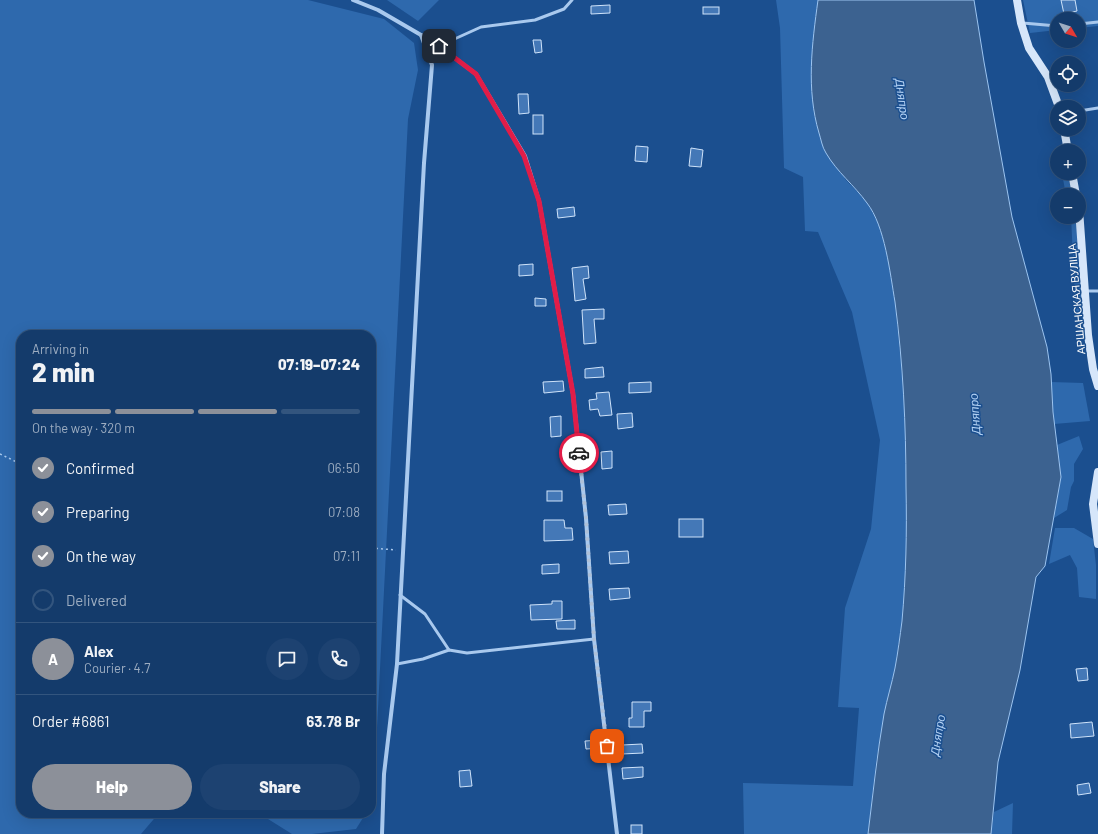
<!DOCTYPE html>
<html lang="en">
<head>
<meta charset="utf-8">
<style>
	:root { --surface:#143b6b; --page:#1d4271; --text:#f1f3f6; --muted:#9dadc1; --line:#33557e; --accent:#8c9099 }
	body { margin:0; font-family:Barlow,sans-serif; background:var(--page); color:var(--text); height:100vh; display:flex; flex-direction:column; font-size:15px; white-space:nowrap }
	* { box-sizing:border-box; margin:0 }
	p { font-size:13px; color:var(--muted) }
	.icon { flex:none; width:22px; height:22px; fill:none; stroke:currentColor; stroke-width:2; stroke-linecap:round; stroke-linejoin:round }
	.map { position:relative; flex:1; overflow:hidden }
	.panel { position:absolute; left:16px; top:330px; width:360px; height:488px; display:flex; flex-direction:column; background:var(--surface); border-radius:16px; box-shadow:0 4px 16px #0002,0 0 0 1px var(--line) }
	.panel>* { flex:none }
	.needle { width:26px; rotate:129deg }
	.controls { position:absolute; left:1050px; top:12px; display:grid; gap:8px }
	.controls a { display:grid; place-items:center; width:36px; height:36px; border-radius:50%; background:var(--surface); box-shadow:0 4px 16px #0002,0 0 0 1px var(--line); font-size:20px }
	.pin { position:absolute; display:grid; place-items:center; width:34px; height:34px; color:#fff; margin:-17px; border-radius:8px; box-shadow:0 2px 6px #0006 }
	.courier { position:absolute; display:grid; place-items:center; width:40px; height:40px; margin:-20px; border:3px solid #e11d48; border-radius:50%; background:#fff; color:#222; box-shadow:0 1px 5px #0007 }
	.overview em { font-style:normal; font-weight:800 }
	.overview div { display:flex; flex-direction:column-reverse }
	.overview { display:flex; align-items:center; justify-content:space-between; height:68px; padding:0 16px }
	h1 { font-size:26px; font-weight:800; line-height:30px }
	.bar { display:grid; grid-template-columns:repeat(4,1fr); gap:6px 4px; align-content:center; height:48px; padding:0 16px }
	.bar i { height:5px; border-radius:3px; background:var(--line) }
	.bar .on { background:var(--accent) }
	.bar p { grid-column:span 4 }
	.line { display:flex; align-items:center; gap:10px; padding:0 16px; border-top:1px solid var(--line) }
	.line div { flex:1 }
	.round { display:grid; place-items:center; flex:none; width:42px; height:42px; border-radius:21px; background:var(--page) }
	ol { padding:0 16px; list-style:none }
	li { display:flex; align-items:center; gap:12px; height:44px }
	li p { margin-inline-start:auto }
	li .icon { padding:4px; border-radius:50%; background:var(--accent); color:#fff; stroke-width:4 }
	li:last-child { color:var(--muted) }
	li i { width:22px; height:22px; border:2px solid var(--line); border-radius:50% }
	.action { display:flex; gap:8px; margin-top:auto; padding:8px 16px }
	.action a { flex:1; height:46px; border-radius:24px; background:var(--accent); color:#fff; font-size:16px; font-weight:800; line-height:46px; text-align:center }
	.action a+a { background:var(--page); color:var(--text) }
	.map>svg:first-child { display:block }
</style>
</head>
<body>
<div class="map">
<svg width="1098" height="834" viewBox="0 0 1098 834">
	<rect width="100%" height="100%" fill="#1b4f8f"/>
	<g fill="#2e69ad">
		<polygon points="0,0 308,0 384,19 414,43 418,70 408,119 377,728 371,805 371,335 21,335 21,813 159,813 141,834 0,834"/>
		<polygon points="387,0 439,0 418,21"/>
		<polygon points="776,0 818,0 814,32 811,73 814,115 845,179 868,203 880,227 889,263 895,303 901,363 905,417 907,517 906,568 902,621 895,668 885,712 876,762 868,834 744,834 743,783 853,786 859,708 838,707 845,608 871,529 880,440 852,312 818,232 805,231 803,177 784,168 780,28"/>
		<polygon points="1023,0 1098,0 1098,26 1079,28 1079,19 1057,19 1057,30 1030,33"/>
		<polygon points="1068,175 1072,195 1066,195 1063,179"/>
		<polygon points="1071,217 1077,217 1077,219 1082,315 1076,316"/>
		<polygon points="1051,382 1083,383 1090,421 1054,424"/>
		<polygon points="1079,436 1083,449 1074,464 1074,481 1071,487 1067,510 1054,518 1061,477 1057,445"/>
		<polygon points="1055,528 1074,528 1093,539 1096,565 1096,599 1079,597 1077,568 1070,555 1049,564"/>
		<polygon points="1013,803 1012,834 991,834 994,812"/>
		<polygon points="254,813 366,813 356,829 312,834 292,834 268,819"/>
	</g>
	<path fill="#3c6290" stroke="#9cc4f0" d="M818,0H974L984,62L1012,217L1047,347L1051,374L1053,412L1061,477L1045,566L1036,577L1020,670L998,762L991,834H868C873,794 877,754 884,714C887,699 892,683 895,668C898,652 900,636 902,621C906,576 907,532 906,487C906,425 903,363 895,302C890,273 885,226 867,203C854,185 837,172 826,153C822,147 821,139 819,133C806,89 812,44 818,0Z"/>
	<g fill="#4478b7" stroke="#cfe3fa">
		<polygon points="1061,0 1075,0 1077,11 1064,14"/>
		<polygon points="610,5 610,13 591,14 591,6"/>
		<rect x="703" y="7" width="16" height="7"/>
		<polygon points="533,40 541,40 542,52 535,53"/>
		<polygon points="518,94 528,94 529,113 519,114"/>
		<rect x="533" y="115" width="10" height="19"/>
		<polygon points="636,146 648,147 647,162 635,161"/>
		<polygon points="691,148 703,150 701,167 689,166"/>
		<polygon points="574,207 575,216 558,218 557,209"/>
		<polygon points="533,264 533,275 519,276 519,265"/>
		<polygon points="588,266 589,278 583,279 586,299 575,301 572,268"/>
		<polygon points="535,298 546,299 546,306 535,306"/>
		<polygon points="604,309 604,319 594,319 596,343 584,344 582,310"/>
		<polygon points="603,367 604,377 585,378 585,369"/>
		<polygon points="563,381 564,391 544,393 543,382"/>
		<polygon points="651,382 651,392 629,393 629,383"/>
		<polygon points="609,392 612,415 600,416 598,409 590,410 589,400 597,399 596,393"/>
		<polygon points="632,413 633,427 618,429 617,414"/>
		<polygon points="561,416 561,436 551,437 550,417"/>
		<polygon points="612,451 612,468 602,469 601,452"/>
		<rect x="547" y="491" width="15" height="10"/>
		<polygon points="626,504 627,514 609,515 608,505"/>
		<rect x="679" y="519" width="24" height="18"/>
		<polygon points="544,520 564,520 565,528 572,528 573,540 544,541"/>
		<polygon points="628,551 629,563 610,564 609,552"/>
		<polygon points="559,564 559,573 542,574 542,565"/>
		<polygon points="629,588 630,598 610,600 609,589"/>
		<polygon points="552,601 562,601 562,619 531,620 530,605 552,604"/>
		<polygon points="575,620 575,629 557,629 556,621"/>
		<polygon points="1087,668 1088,680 1078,681 1076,669"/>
		<polygon points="632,702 651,702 651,711 644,711 644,727 629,727 629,718 632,718"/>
		<polygon points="1092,722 1094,736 1071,738 1070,724"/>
		<polygon points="602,740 602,748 586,749 585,741"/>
		<polygon points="642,744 643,753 622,754 622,745"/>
		<polygon points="643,767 643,777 623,779 622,768"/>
		<polygon points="470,770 472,786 460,787 459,771"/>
		<polygon points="1089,783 1091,793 1078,795 1077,785"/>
		<rect x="631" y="825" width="11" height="9"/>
	</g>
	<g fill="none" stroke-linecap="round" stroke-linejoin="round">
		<g stroke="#a9c9ee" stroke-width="1.5" stroke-dasharray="2 3" stroke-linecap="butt">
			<polyline points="0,454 21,464"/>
			<polyline points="371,548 396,550"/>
		</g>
		<g stroke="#a9c9ee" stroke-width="3">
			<polyline points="1023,23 1057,26"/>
			<polyline points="1079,24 1098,22"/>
			<polyline points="439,46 481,27 535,20 564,9 572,0"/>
			<polyline points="1079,111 1098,108"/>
			<polyline points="1085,291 1098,291"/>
			<polyline points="400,595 425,614 449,650"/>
			<polyline points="397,664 423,659 449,650 467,653 594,639"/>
		</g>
		<g stroke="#a9c9ee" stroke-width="4">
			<polyline points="353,0 378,10 421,35 439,46 476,74 525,156 539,201 573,394 586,518 594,639 617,834"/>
			<polyline points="382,834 384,774 397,664 424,163 432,65 421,35"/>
		</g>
		<g stroke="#d6e6fa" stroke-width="8">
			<polyline points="1017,0 1021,23 1029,48 1048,77 1059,107"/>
			<polyline points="1064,129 1068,151"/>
			<polyline points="1072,173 1076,195"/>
			<polyline points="1079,209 1088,335 1093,369 1098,386"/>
			<polyline points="1098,472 1093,504 1098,544"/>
		</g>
	</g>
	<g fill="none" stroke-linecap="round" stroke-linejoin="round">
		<polyline stroke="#afc1d8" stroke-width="4" stroke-dasharray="0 7.2" points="579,453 586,518 594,639 607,746"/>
		<polyline stroke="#e11d48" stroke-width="5" points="439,46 476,74 524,156 539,201 573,394 579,453"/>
	</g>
	<g text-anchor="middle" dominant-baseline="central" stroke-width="3" stroke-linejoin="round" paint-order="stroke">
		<g font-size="11" fill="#fff" stroke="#1b4f8f">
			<text transform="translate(1076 299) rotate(-95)">АРШАНСКАЯ ВУЛІЦА</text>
		</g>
		<g font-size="12" font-style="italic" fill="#b5d3f5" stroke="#1b4f8f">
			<text transform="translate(903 99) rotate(82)">Дняпро</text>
			<text transform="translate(974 414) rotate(-94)">Дняпро</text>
			<text transform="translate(937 735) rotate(-81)">Дняпро</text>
		</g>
	</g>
</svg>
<div class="controls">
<a><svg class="needle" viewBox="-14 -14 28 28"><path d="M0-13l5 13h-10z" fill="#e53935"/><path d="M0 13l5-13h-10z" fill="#9dadc1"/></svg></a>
<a><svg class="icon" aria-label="locate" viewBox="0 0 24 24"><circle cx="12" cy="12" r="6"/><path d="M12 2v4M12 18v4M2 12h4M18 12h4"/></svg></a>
<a><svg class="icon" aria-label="layers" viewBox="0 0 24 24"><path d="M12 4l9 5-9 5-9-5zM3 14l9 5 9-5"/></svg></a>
<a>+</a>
<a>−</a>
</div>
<div class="pin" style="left:607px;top:746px;background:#ea580c"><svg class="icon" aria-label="bag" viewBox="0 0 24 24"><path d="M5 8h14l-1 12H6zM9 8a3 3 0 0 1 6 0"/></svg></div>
<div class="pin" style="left:439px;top:46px;background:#1f2937"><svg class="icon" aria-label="home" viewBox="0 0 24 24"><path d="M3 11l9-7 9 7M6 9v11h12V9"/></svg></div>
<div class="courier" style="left:579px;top:453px"><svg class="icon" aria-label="car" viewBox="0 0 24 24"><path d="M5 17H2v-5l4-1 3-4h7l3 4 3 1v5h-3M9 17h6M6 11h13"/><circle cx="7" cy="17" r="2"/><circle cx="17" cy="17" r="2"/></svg></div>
<section class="panel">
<div class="overview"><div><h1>2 min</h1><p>Arriving in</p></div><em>07:19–07:24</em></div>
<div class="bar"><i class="on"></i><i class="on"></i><i class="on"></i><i></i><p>On the way · 320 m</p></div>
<ol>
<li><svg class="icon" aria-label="check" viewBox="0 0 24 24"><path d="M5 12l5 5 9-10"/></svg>Confirmed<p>06:50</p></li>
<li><svg class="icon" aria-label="check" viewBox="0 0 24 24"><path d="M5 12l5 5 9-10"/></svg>Preparing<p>07:08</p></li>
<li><svg class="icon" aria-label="check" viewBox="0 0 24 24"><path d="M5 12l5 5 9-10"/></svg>On the way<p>07:11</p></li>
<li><i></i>Delivered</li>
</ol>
<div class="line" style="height:72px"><b class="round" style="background:var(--accent);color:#fff">A</b><div><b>Alex</b><p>Courier · 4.7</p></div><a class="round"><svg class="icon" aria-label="chat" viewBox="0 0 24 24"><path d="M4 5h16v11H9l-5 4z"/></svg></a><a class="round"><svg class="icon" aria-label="phone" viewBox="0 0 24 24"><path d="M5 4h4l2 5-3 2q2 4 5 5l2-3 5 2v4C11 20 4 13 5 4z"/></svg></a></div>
<div class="line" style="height:52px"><div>Order #6861</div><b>63.78 Br</b></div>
<div class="action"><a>Help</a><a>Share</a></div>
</section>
</div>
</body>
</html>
